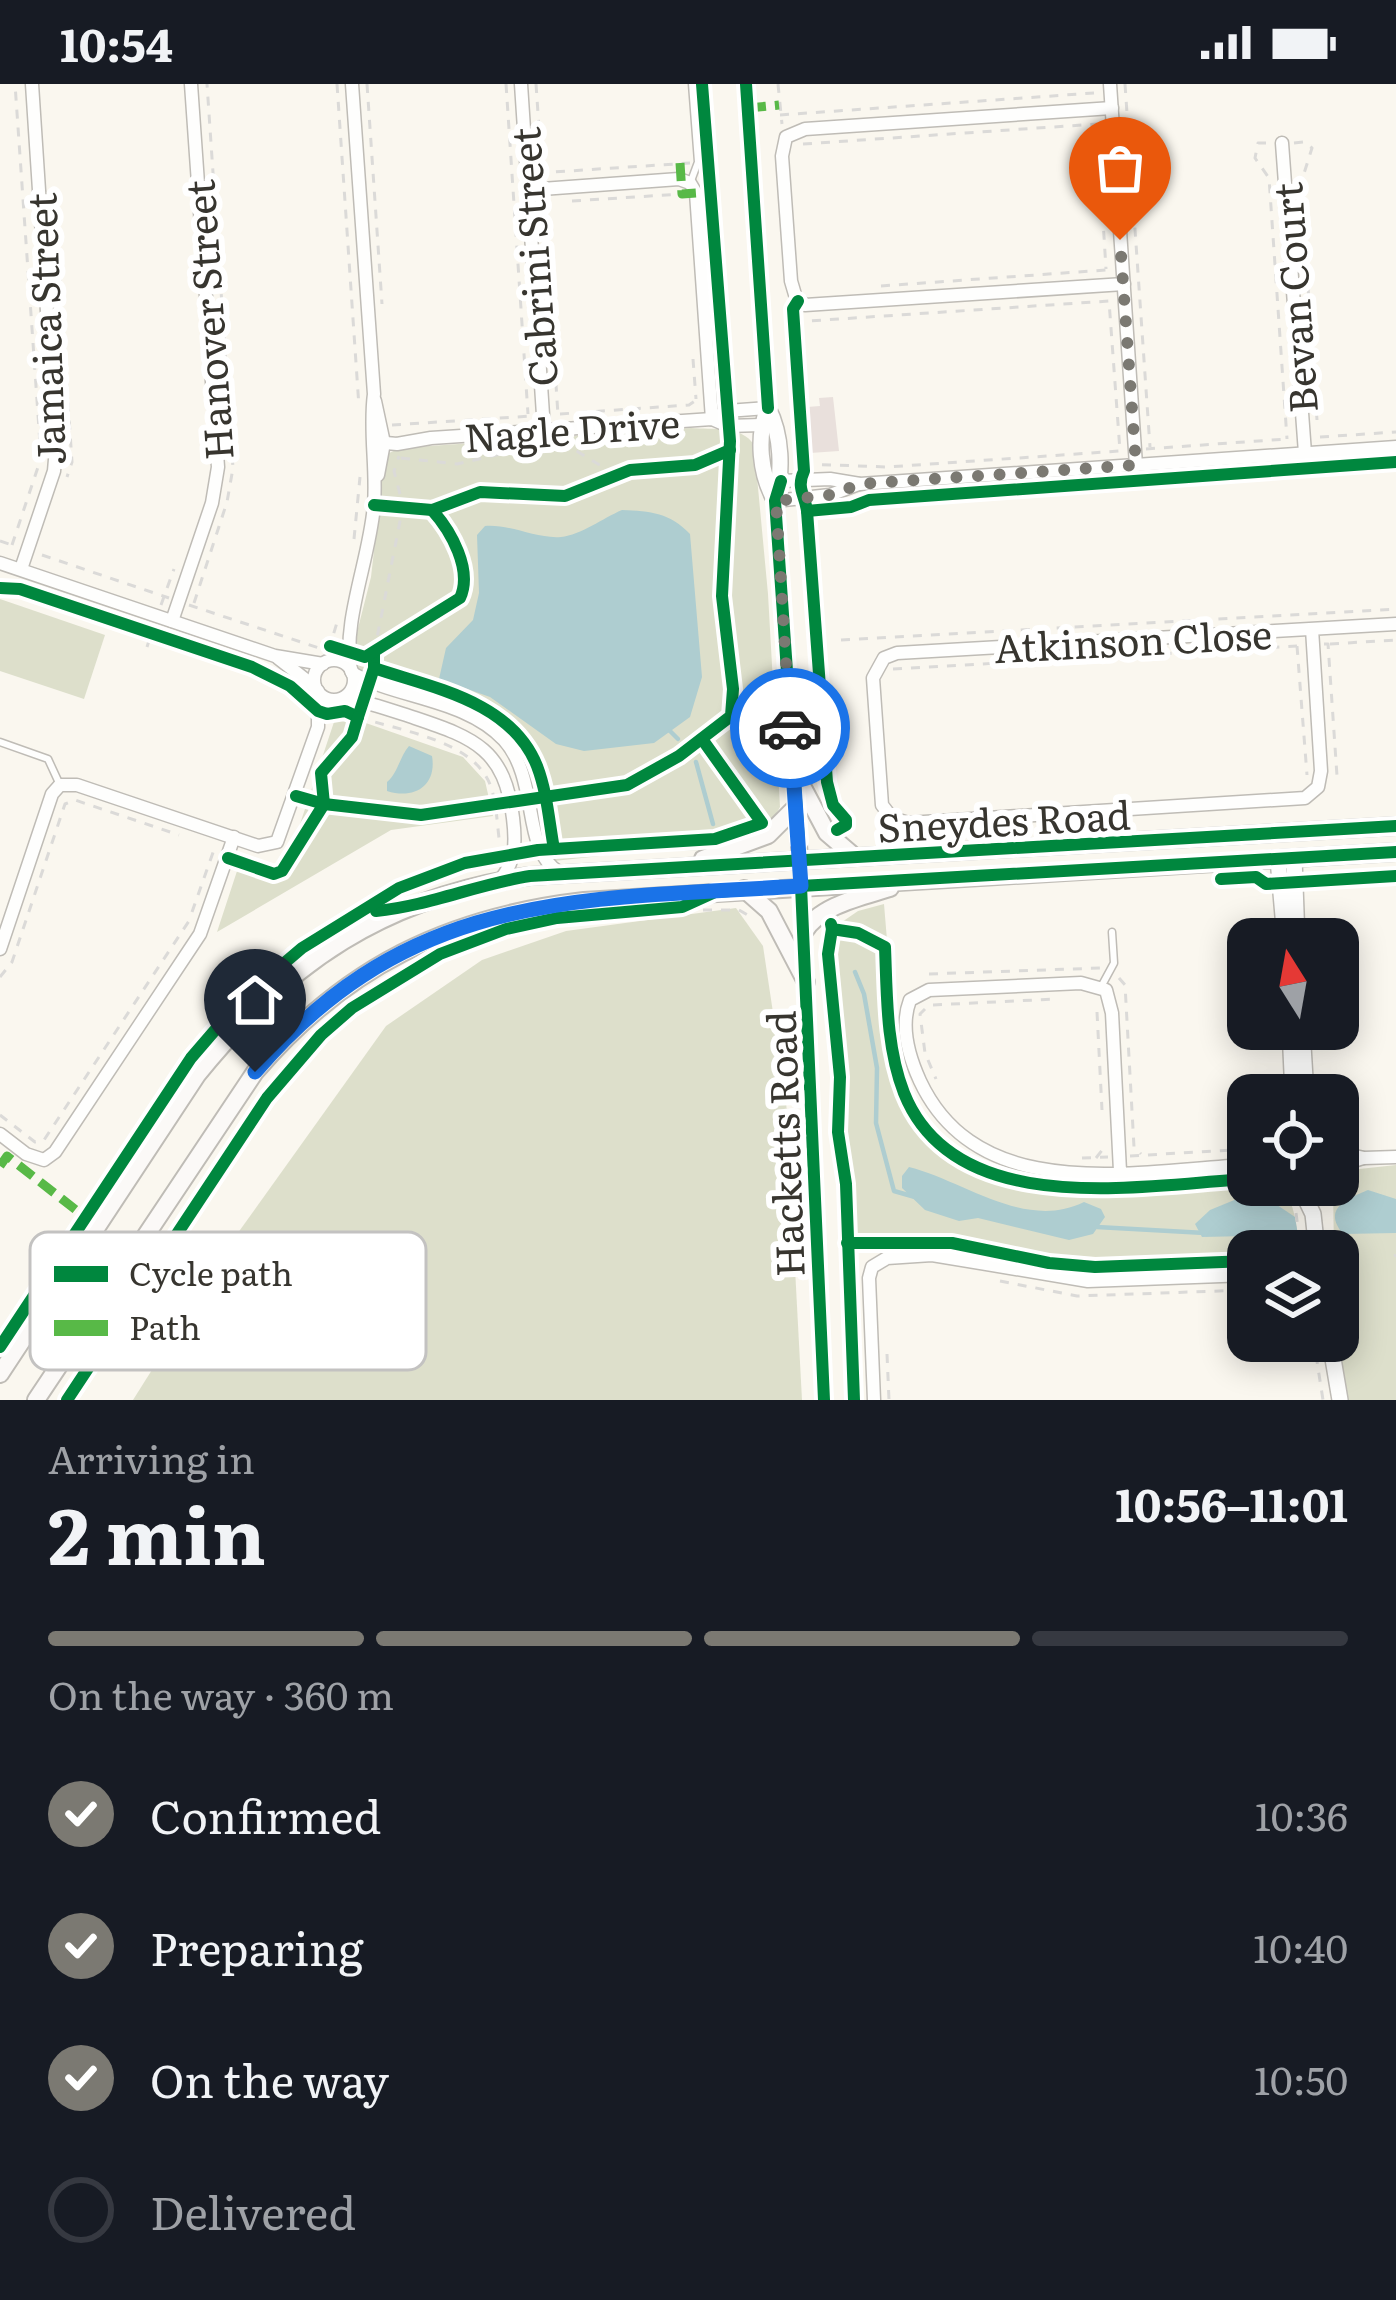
<!DOCTYPE html>
<html lang="en">
<head>
<meta charset="utf-8">
<style>
	:root { --surface:#171b24; --page:#20242c; --text:#f1f3f6; --muted:#9ea1a6; --line:#363941; --accent:#7b7972 }
	body { margin:0; font-family:Literata,serif; background:var(--page); color:var(--text); height:100vh; display:flex; flex-direction:column; font-size:45px; white-space:nowrap }
	* { box-sizing:border-box; margin:0 }
	p { font-size:39px; color:var(--muted) }
	.icon { flex:none; width:66px; height:66px; fill:none; stroke:currentColor; stroke-width:2; stroke-linecap:round; stroke-linejoin:round }
	.map { position:relative; height:1316px; overflow:hidden }
	.sheet { display:flex; flex-direction:column; background:var(--surface); flex:1 }
	.sheet>* { flex:none }
	.needle { width:78px; rotate:349deg }
	.fabs { position:absolute; left:1227px; top:834px; display:grid; gap:24px }
	.fabs a { display:grid; place-items:center; width:132px; height:132px; border-radius:24px; background:var(--surface); box-shadow:0 6px 30px #0003; font-size:60px }
	.pin { position:absolute; display:grid; place-items:center; width:102px; height:102px; color:#fff; margin:-123px -51px; border-radius:50% 50% 50% 0; rotate:-45deg; box-shadow:0 0 12px #0007 }
	.pin .icon { rotate:45deg }
	.courier { position:absolute; display:grid; place-items:center; width:120px; height:120px; margin:-60px; border:9px solid #1a73e8; border-radius:50%; background:#fff; color:#222; box-shadow:0 3px 15px #0007 }
	.overview em { font-style:normal; font-weight:700 }
	.overview div { display:flex; flex-direction:column-reverse }
	.overview { display:flex; align-items:center; justify-content:space-between; height:204px; padding:0 48px }
	h1 { font-size:78px; font-weight:700; line-height:90px }
	.bar { display:grid; grid-template-columns:repeat(4,1fr); gap:18px 12px; align-content:center; height:144px; padding:0 48px }
	.bar i { height:15px; border-radius:9px; background:var(--line) }
	.bar .selected { background:var(--accent) }
	.bar p { grid-column:span 4 }
	ol { padding:0 48px; list-style:none }
	li { display:flex; align-items:center; gap:36px; height:132px }
	li p { margin-inline-start:auto }
	li .icon { padding:12px; border-radius:50%; background:var(--accent); color:#fff; stroke-width:4 }
	li:last-child { color:var(--muted) }
	li i { width:66px; height:66px; border:6px solid var(--line); border-radius:50% }
	.status { display:flex; justify-content:space-between; align-items:center; height:84px; padding:0 60px; background:var(--surface); direction:ltr }
	.status svg { height:33px; fill:currentColor }
	.map>svg:first-child { display:block }
</style>
</head>
<body>
<div class="status"><b>10:54</b><svg viewBox="0 0 49 12"><path d="M0 12V9h3v3zM5 12V6h3v6zM10 12V3h3v9zM15 12V0h3v12zM26 1h20v11H26zM47 4h2v5h-2z"/></svg></div>
<div class="map">
<svg width="1396" height="1316" viewBox="0 0 1396 1316">
	<rect width="100%" height="100%" fill="#faf7ef"/>
	<g fill="#dddfcb">
		<path d="M691,344C712,346 742,341 754,361L768,510L780,723L769,743L708,766L637,768L554,777L541,760L528,688L507,654L360,587L354,581L353,564L371,493L384,379L387,370L400,364Z"/>
		<polygon points="0,515 105,551 84,615 0,587"/>
		<polygon points="343,631 463,673 485,697 493,732 391,746 217,848 239,781 247,777 284,788 335,635"/>
		<path d="M884,820L890,892L883,902C887,941 889,984 906,1020C963,1138 1143,1103 1248,1098V1101H1279C1296,1117 1297,1145 1299,1167H1248L1245,1174L1080,1180L947,1156H849L851,1102L844,1062L843,978L832,867L842,838L858,827Z"/>
		<polygon points="736,824 763,862 786,1015 802,1316 133,1316 240,1146 386,942 482,876 566,847"/>
		<polygon points="1396,1081 1396,1316 1348,1316 1338,1257 1338,1167 1334,1167 1333,1105 1342,1096 1341,1087"/>
	</g>
	<g fill="#aecdd0">
		<path d="M622,426C651,427 670,429 690,450L702,593L690,633L654,659L584,667L556,660L490,613L439,595L446,564L473,536L479,509L477,451L485,442C511,440 536,455 561,453C581,451 603,434 622,426Z"/>
		<path d="M409,662L432,672C437,701 415,716 387,707V698C398,689 399,674 409,662Z"/>
		<path d="M909,1083C965,1097 1025,1147 1084,1118L1101,1125L1105,1133L1093,1150L1069,1156L978,1134L959,1137L925,1126L902,1104V1092Z"/>
		<path d="M1368,1106L1396,1115V1149L1343,1150C1322,1124 1347,1115 1368,1106Z"/>
		<polygon points="1249,1110 1268,1115 1295,1133 1298,1151 1202,1153 1195,1140 1210,1126"/>
	</g>
	<g fill="none" stroke-linecap="round" stroke-linejoin="round">
		<g stroke="#aecdd0" stroke-width="4.5">
			<polyline points="670,647 678,655"/>
			<polyline points="696,678 713,740"/>
			<polyline points="855,888 864,910 877,984 876,1039 894,1107 915,1113"/>
			<polyline points="1097,1143 1205,1149"/>
		</g>
	</g>
	<polygon fill="#e9e0dc" points="833,313 839,367 810,369 807,323 820,322 819,314"/>
	<g fill="none" stroke-linecap="round" stroke-linejoin="round">
		<defs>
			<g id="service">
				<polyline points="691,97 698,78 692,0"/>
				<polyline points="0,658 48,675 60,701"/>
				<polyline points="1101,903 1114,879 1112,848"/>
			</g>
			<g id="minor">
				<polyline points="521,0 544,346"/>
				<polyline points="1110,0 1136,381"/>
				<polyline points="1112,24 805,45 786,53 782,72 791,197 796,214 805,221 1124,200"/>
				<polyline points="1282,59 1305,369"/>
				<polyline points="528,106 679,95 690,99 696,109 712,335"/>
				<polyline points="375,317 384,359 378,391"/>
				<polyline points="712,335 727,327 768,324"/>
				<polyline points="375,358 397,360 431,354 712,335 728,342 761,341"/>
				<polyline points="781,397 830,395 860,400 1396,363"/>
				<polyline points="775,417 830,411 859,400"/>
				<polyline points="0,479 275,572 323,580"/>
				<polyline points="21,485 54,387 56,364 32,0"/>
				<polyline points="172,537 212,419 218,383 191,0"/>
				<polyline points="1312,545 1321,687 1318,703 1305,714 908,739 892,734 882,721 873,594 884,574 897,569 1396,540"/>
				<polyline points="278,574 315,603"/>
				<circle cx="334" cy="596" r="20"/>
				<path d="M351,587C342,537 370,474 374,421C377,384 369,347 374,310L352,0"/>
				<path d="M352,589C399,615 466,615 504,656C540,696 521,766 559,788"/>
				<path d="M342,615C367,617 390,626 415,634C475,654 505,666 513,734C516,758 516,777 500,796"/>
				<polyline points="0,865 52,710 60,701 77,701 258,762 277,758 318,643 318,607"/>
				<polyline points="0,1050 26,1070 44,1076 55,1068 200,850 234,753"/>
				<polyline points="1338,1068 1364,1074 1396,1073"/>
				<polyline points="1338,1082 1363,1074"/>
				<path d="M1120,1087L1112,929L1106,906L1081,899L929,906L910,916C900,942 909,973 920,997C979,1123 1137,1086 1248,1081"/>
				<polyline points="874,1316 869,1194 872,1183 887,1174 932,1171 1088,1197 1248,1191"/>
			</g>
			<g id="tertiary">
				<path d="M746,0L768,324C782,351 783,388 775,417L800,775"/>
				<path d="M768,324C756,353 760,390 775,417"/>
				<polyline points="1294,774 1297,855"/>
				<polyline points="1278,775 1285,855"/>
				<polyline points="801,802 824,1316"/>
				<polyline points="1290,945 1293,1011"/>
				<polyline points="1302,945 1306,1011"/>
				<polyline points="1299,1101 1313,1130 1317,1167"/>
				<polyline points="1330,1257 1340,1316"/>
			</g>
			<g id="secondary">
				<polyline points="792,683 827,749 855,773"/>
				<polyline points="703,775 768,751 794,725"/>
				<polyline points="744,805 769,827 806,898"/>
				<path d="M804,848C820,821 862,813 890,804"/>
				<path d="M0,1290L197,991C288,878 385,813 530,792L1396,742"/>
				<path d="M36,1316L255,988C345,883 447,833 584,817L1396,768"/>
			</g>
		</defs>
		<use href="#service" stroke="#bfbcb6" stroke-width="9"/>
		<use href="#minor" stroke="#bfbcb6" stroke-width="15"/>
		<use href="#tertiary" stroke="#bfbcb6" stroke-width="18"/>
		<use href="#secondary" stroke="#bfbcb6" stroke-width="20"/>
		<g stroke="#dbdad8" stroke-width="3" stroke-dasharray="9 9" stroke-linecap="butt">
			<polyline points="337,0 359,323"/>
			<polyline points="367,0 382,220"/>
			<polyline points="506,0 528,330"/>
			<polyline points="536,0 542,88"/>
			<polyline points="778,0 782,40"/>
			<polyline points="1125,0 1150,363"/>
			<polyline points="780,31 1094,9"/>
			<polyline points="1097,39 1106,185"/>
			<polyline points="1266,59 1258,59 1255,74 1269,94 1287,355"/>
			<polyline points="1294,59 1304,58 1312,64 1301,99 1317,336"/>
			<polyline points="803,60 1097,40"/>
			<polyline points="538,89 690,79"/>
			<polyline points="572,117 682,110"/>
			<polyline points="544,119 558,331"/>
			<polyline points="56,139 72,378 67,393"/>
			<polyline points="881,202 1106,186"/>
			<polyline points="794,238 1109,217 1120,367"/>
			<polyline points="693,275 696,315"/>
			<polyline points="560,330 689,321 698,315"/>
			<polyline points="392,341 532,332"/>
			<polyline points="1320,353 1396,348"/>
			<polyline points="1146,365 1286,355"/>
			<polyline points="401,374 457,380 537,362 565,360 616,391"/>
			<polyline points="804,380 888,383 1119,367"/>
			<polyline points="831,425 869,416 1396,378"/>
			<polyline points="354,455 360,393"/>
			<polyline points="0,457 15,462"/>
			<polyline points="12,461 41,374 15,0"/>
			<polyline points="42,471 169,514"/>
			<polyline points="194,519 227,418 233,384 207,0"/>
			<polyline points="161,521 174,485"/>
			<polyline points="189,521 322,565 330,562 338,535"/>
			<polyline points="841,556 1396,525"/>
			<polyline points="1324,560 1328,560 1337,692"/>
			<polyline points="1330,560 1396,556"/>
			<polyline points="1297,562 1307,691"/>
			<polyline points="147,563 152,547"/>
			<polyline points="374,569 403,422 394,387 399,372"/>
			<polyline points="893,585 1297,562"/>
			<path d="M358,633C400,647 475,656 491,703C497,721 497,742 500,761"/>
			<polyline points="703,826 739,826 751,833"/>
			<polyline points="192,828 215,763"/>
			<polyline points="929,890 1100,884"/>
			<polyline points="0,893 12,878 65,720 75,716 179,751"/>
			<polyline points="1119,894 1125,901 1134,1063 1141,1070"/>
			<polyline points="933,921 1055,915"/>
			<polyline points="925,925 920,930 925,969 936,995"/>
			<polyline points="1097,928 1102,1026"/>
			<polyline points="0,1031 35,1058 44,1056 189,837"/>
			<polyline points="1130,1072 1248,1065"/>
			<polyline points="1082,1074 1108,1073"/>
			<polyline points="1096,1074 1103,1065"/>
			<polyline points="1296,1129 1301,1167"/>
			<polyline points="1394,1172 1396,1171"/>
			<polyline points="1000,1197 1077,1212 1248,1206"/>
			<polyline points="887,1270 889,1316"/>
			<polyline points="1316,1271 1323,1316"/>
		</g>
		<use href="#service" stroke="#fefefd" stroke-width="6"/>
		<use href="#minor" stroke="#fefefd" stroke-width="12"/>
		<use href="#tertiary" stroke="#fefefd" stroke-width="15"/>
		<use href="#secondary" stroke="#fbf9f7" stroke-width="16"/>
		<g stroke="#58b947" stroke-width="9" stroke-dasharray="18 9" stroke-linecap="butt">
			<polyline points="748,24 779,21"/>
			<polyline points="680,79 682,110 710,108"/>
			<polyline points="0,1082 7,1072 85,1133"/>
		</g>
		<defs>
			<g id="cycleway">
				<polyline points="746,0 768,324"/>
				<path d="M798,217L793,225L804,387C796,404 805,411 807,427L827,698L833,721L846,736V741L837,746"/>
				<polyline points="781,397 775,417 799,757"/>
				<polyline points="374,421 432,426 480,408 565,412 630,386 695,381 730,366"/>
				<polyline points="807,427 851,423 869,416 1396,378"/>
				<polyline points="0,504 20,505 252,583 290,602 318,627 327,630 345,627 358,633 374,584 374,569"/>
				<path d="M330,562L365,573L460,514C473,486 451,447 432,426"/>
				<path d="M374,584C433,604 511,617 537,682C547,708 549,737 554,765"/>
				<polyline points="296,712 324,720 421,731 627,701 679,672 731,632 733,605 722,512 730,357 702,0"/>
				<polyline points="228,774 274,790 282,787 324,720 321,689 352,653 358,633"/>
				<polyline points="1221,795 1256,793 1266,800 1396,792"/>
				<path d="M376,827C428,822 478,800 530,792L1396,742"/>
				<path d="M831,840L832,845L858,849L885,863C887,911 886,963 904,1009C955,1137 1141,1101 1248,1095"/>
				<polyline points="832,845 828,870 840,993 838,1048 846,1100 854,1316"/>
				<polyline points="847,1159 952,1159 1049,1179 1095,1183 1248,1177"/>
				<polyline points="0,1263 191,974 241,916 302,864 399,804 465,779 538,766 715,755 762,739 702,655"/>
				<polyline points="67,1316 267,1014 321,951 352,924 440,870 506,845 557,834 682,823 715,808 774,804"/>
				<polyline points="824,1316 801,802 1396,768"/>
			</g>
		</defs>
		<use href="#cycleway" stroke="#fff" stroke-width="20"/>
		<use href="#cycleway" stroke="#00873e" stroke-width="12"/>
	</g>
	<g fill="none" stroke-linecap="round" stroke-linejoin="round">
		<polyline stroke="#7b7972" stroke-width="12" stroke-dasharray="0 21.6" points="790,644 776,417 830,411 860,400 1136,381 1120,156"/>
		<path stroke="#1a73e8" stroke-width="15" d="M255,988C411,805 580,816 801,802L790,644"/>
	</g>
	<g text-anchor="middle" dominant-baseline="central" stroke-width="12" stroke-linejoin="round" paint-order="stroke">
		<g font-size="39" fill="#37352f" stroke="#fff">
			<text transform="translate(532 173) rotate(-94)">Cabrini Street</text>
			<text transform="translate(1293 214) rotate(-94)">Bevan Court</text>
			<text transform="translate(207 236) rotate(-94)">Hanover Street</text>
			<text transform="translate(44 245) rotate(-92)">Jamaica Street</text>
			<text transform="translate(572 344) rotate(-4)">Nagle Drive</text>
			<text transform="translate(1133 555) rotate(-3)">Atkinson Close</text>
			<text transform="translate(1004 735) rotate(-3)">Sneydes Road</text>
			<text transform="translate(783 1060) rotate(-92)">Hacketts Road</text>
		</g>
	</g>
	<rect x="30" y="1148" width="396" height="138" rx="18" fill="#fff" stroke="#c3c2c1" stroke-width="3"/>
	<rect x="54" y="1182" width="54" height="16" fill="#00873e"/>
	<rect x="54" y="1236" width="54" height="16" fill="#58b947"/>
	<g font-size="33" fill="#37352f">
		<text x="129" y="1202">Cycle path</text>
		<text x="129" y="1256">Path</text>
	</g>
</svg>
<div class="fabs">
<a><svg class="needle" viewBox="-14 -14 28 28"><path d="M0-13l5 13h-10z" fill="#e53935"/><path d="M0 13l5-13h-10z" fill="#9ea1a6"/></svg></a>
<a><svg class="icon" aria-label="locate" viewBox="0 0 24 24"><circle cx="12" cy="12" r="6"/><path d="M12 2v4M12 18v4M2 12h4M18 12h4"/></svg></a>
<a><svg class="icon" aria-label="layers" viewBox="0 0 24 24"><path d="M12 4l9 5-9 5-9-5zM3 14l9 5 9-5"/></svg></a>
</div>
<div class="pin" style="left:1120px;top:156px;background:#ea580c"><svg class="icon" aria-label="bag" viewBox="0 0 24 24"><path d="M5 8h14l-1 12H6zM9 8a3 3 0 0 1 6 0"/></svg></div>
<div class="pin" style="left:255px;top:988px;background:#1f2937"><svg class="icon" aria-label="home" viewBox="0 0 24 24"><path d="M3 11l9-7 9 7M6 9v11h12V9"/></svg></div>
<div class="courier" style="left:790px;top:644px"><svg class="icon" aria-label="car" viewBox="0 0 24 24"><path d="M5 17H2v-5l4-1 3-4h7l3 4 3 1v5h-3M9 17h6M6 11h13"/><circle cx="7" cy="17" r="2"/><circle cx="17" cy="17" r="2"/></svg></div>
</div>
<section class="sheet">
<div class="overview"><div><h1>2 min</h1><p>Arriving in</p></div><em>10:56–11:01</em></div>
<div class="bar"><i class="selected"></i><i class="selected"></i><i class="selected"></i><i></i><p>On the way · 360 m</p></div>
<ol>
<li><svg class="icon" aria-label="check" viewBox="0 0 24 24"><path d="M5 12l5 5 9-10"/></svg>Confirmed<p>10:36</p></li>
<li><svg class="icon" aria-label="check" viewBox="0 0 24 24"><path d="M5 12l5 5 9-10"/></svg>Preparing<p>10:40</p></li>
<li><svg class="icon" aria-label="check" viewBox="0 0 24 24"><path d="M5 12l5 5 9-10"/></svg>On the way<p>10:50</p></li>
<li><i></i>Delivered</li>
</ol>
</section>
</body>
</html>
